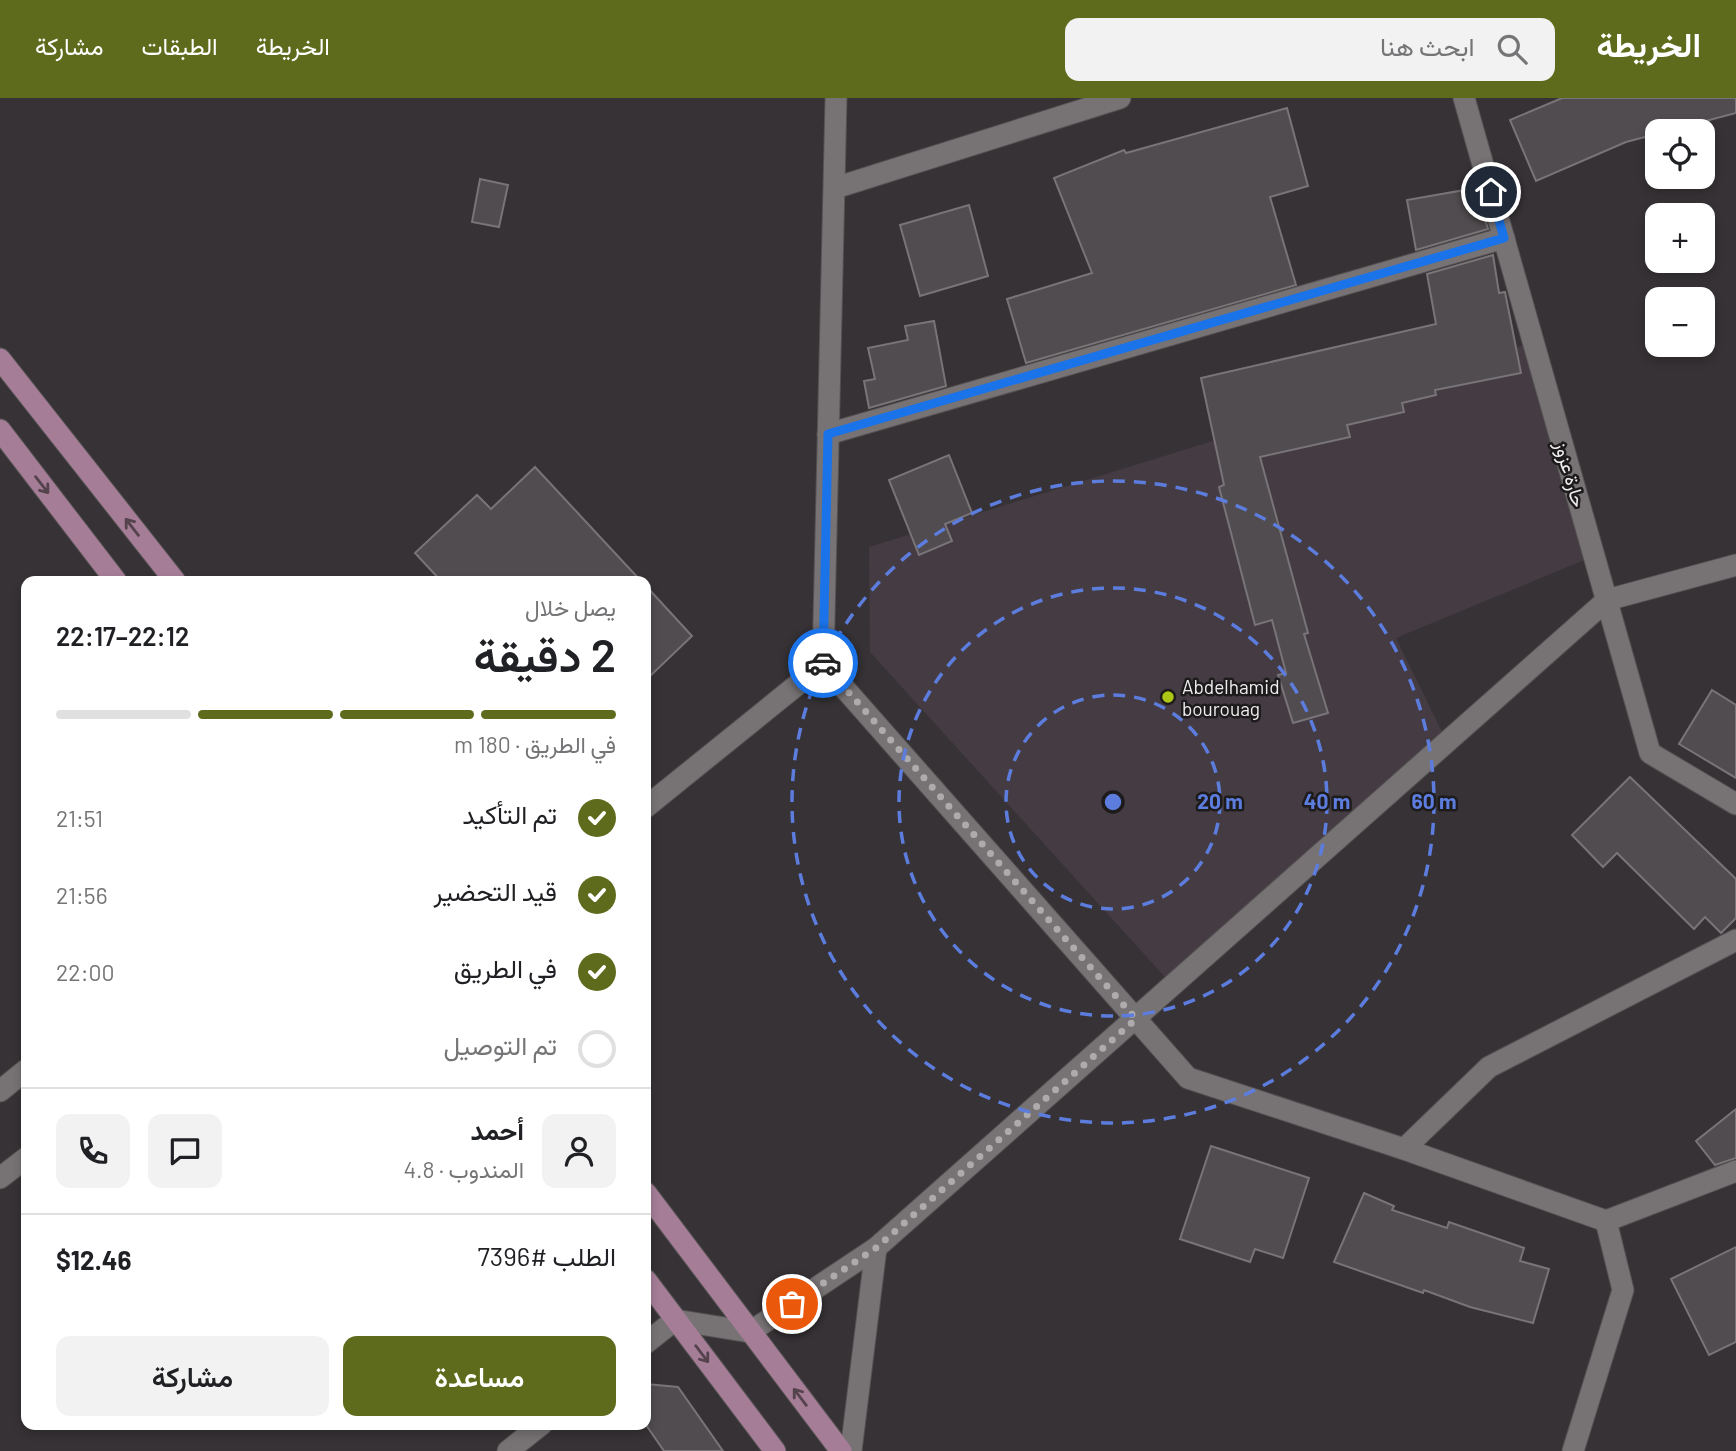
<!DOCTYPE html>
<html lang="ar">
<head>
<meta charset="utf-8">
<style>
	:root { --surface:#fff; --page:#f2f2f2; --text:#202124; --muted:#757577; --line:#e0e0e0; --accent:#5f6b1c }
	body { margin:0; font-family:Barlow,Vazirmatn,sans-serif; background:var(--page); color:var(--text); direction:rtl; height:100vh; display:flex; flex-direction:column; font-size:26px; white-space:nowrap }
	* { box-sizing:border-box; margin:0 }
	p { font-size:23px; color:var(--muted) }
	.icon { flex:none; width:38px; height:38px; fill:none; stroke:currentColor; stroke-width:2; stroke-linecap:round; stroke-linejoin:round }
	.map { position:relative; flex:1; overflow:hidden; direction:ltr }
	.panel { position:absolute; left:21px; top:478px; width:630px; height:854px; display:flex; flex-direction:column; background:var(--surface); border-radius:14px; box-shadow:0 4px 10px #0003; direction:rtl }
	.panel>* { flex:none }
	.fabs { position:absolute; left:1645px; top:21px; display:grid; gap:14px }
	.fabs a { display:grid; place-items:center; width:70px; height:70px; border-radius:14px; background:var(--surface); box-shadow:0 4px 10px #0003; font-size:35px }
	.pin { position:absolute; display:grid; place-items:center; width:60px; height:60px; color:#fff; margin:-30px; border:4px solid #fff; border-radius:50%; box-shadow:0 2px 7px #0007 }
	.courier { position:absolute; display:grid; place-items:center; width:70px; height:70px; margin:-35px; border:5px solid #1a73e8; border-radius:50%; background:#fff; color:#222; box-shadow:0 2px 9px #0007 }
	.overview em { font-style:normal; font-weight:600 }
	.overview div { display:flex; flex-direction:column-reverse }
	.overview { display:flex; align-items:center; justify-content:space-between; height:119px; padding:0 35px }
	h1 { font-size:46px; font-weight:600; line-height:52px }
	.bar { display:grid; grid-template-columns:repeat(4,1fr); gap:10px 7px; align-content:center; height:84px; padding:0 35px }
	.bar i { height:9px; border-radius:5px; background:var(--line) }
	.bar .current { background:var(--accent) }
	.bar p { grid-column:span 4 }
	.line { display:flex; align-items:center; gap:18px; padding:0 35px; border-top:2px solid var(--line) }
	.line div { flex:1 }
	.round { display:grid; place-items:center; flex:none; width:74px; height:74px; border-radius:14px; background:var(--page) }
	ol { padding:0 35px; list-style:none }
	li { display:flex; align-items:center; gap:21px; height:77px }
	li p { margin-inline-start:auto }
	li .icon { padding:7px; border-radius:50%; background:var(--accent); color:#fff; stroke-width:4 }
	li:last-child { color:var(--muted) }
	li i { width:38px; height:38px; border:4px solid var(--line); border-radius:50% }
	.button { display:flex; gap:14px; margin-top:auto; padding:14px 35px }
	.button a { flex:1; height:80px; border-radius:14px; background:var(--accent); color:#fff; font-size:28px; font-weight:600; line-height:80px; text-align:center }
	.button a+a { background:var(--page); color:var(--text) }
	header { display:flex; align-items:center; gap:42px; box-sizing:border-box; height:98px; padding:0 35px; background:var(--accent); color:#fff }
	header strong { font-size:33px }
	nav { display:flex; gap:38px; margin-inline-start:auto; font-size:24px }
	.search { width:490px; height:63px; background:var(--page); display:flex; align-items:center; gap:18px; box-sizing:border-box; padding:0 24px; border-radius:14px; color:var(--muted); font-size:26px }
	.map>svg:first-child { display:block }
</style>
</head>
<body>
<header>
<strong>الخريطة</strong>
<div class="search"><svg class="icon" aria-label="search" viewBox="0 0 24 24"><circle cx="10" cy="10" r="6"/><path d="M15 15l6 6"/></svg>ابحث هنا</div>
<nav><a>الخريطة</a><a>الطبقات</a><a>مشاركة</a></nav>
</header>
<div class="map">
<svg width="1736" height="1353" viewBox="0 0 1736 1353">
	<rect width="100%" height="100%" fill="#363235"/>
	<polygon fill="#443c42" points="1534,244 1594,458 1396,540 1447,644 1173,888 870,554 869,449"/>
	<g fill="#504c4f" stroke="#787477" stroke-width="2">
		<polygon points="1562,0 1736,0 1736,15 1626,44 1536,83 1510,22"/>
		<polygon points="1287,10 1308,88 1270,99 1296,187 1026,265 1007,201 1092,175 1054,80 1124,52 1126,55"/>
		<polygon points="480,81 508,87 499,129 472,124"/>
		<polygon points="1476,90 1488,131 1416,152 1407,102"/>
		<polygon points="969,107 988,178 920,198 900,127"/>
		<polygon points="1493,157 1499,195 1505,194 1521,275 1435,292 1436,297 1402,305 1404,314 1347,327 1350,339 1260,359 1308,535 1304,536 1328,615 1293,625 1278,577 1286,575 1272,522 1255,527 1219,389 1224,387 1201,280 1436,226 1427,176"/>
		<polygon points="934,223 946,288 869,310 864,283 875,281 868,250 908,242 905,228"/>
		<polygon points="949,357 972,415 945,426 952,443 919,457 889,382"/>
		<polygon points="535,369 641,483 441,483 415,455 477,397 491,411"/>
		<polygon points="646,488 692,538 646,582"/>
		<polygon points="1712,592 1736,607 1736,680 1679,646"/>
		<polygon points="1630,679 1736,781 1736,820 1721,835 1705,819 1694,831 1617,755 1603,769 1572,737"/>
		<polygon points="1736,1011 1736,1060 1715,1067 1696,1043"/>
		<polygon points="1211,1048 1309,1080 1283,1160 1255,1151 1250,1164 1180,1141"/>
		<polygon points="1364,1095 1394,1108 1392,1112 1447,1130 1449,1124 1524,1150 1520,1163 1549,1171 1533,1225 1470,1209 1424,1192 1423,1195 1334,1164"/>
		<polygon points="1736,1149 1736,1244 1709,1257 1671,1181"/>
		<polygon points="646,1286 678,1289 723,1353 664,1353 646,1327"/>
	</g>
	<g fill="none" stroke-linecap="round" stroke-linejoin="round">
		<defs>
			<g id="minor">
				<polyline points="836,0 823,566 1188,980 1404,1051 1606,1123 1736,1073"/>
				<polyline points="1464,0 1650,655 1736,706"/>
				<polyline points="835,90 1120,0"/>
				<polyline points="828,336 1504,140"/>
				<polyline points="646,709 823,566"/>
				<polyline points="0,993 26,972"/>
				<polyline points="1404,1051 1489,969 1736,842"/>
				<polyline points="0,1080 26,1060"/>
				<polyline points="646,1245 675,1222 750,1234 876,1150 1607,502 1736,467"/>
				<polyline points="508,1353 542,1326"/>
				<polyline points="851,1353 876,1150"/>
				<polyline points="1573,1353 1623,1192 1606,1123"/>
			</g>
			<g id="primary">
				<polyline points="0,261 175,483"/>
				<polyline points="0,332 116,483"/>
				<polyline points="646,1095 841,1353"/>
				<polyline points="646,1182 775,1353"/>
			</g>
		</defs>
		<use href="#minor" stroke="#545152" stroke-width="23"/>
		<use href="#primary" stroke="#545152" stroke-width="23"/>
		<use href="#minor" stroke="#777375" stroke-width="21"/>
		<use href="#primary" stroke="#a67d97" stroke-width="21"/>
	</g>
	<defs><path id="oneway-shaft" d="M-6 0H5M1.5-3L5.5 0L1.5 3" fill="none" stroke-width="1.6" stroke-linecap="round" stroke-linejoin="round" transform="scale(1.75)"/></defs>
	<g stroke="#54424d">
		<use href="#oneway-shaft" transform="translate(42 387) rotate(52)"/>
		<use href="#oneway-shaft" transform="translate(132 429) rotate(-128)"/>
		<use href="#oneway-shaft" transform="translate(702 1256) rotate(53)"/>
		<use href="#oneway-shaft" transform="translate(800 1299) rotate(-127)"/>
	</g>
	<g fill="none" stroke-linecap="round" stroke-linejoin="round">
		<polyline stroke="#aeabad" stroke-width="7" stroke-dasharray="0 12.6" points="792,1206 876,1150 1136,921 823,565"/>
		<polyline stroke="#1a73e8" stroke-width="9" points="823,565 828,336 1504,140 1491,94"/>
	</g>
	<g fill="none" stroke="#5c7dde" stroke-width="3.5" stroke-dasharray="12 9">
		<circle cx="1113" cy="704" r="107"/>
		<circle cx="1113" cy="704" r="214"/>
		<circle cx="1113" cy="704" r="321"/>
	</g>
	<circle fill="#acc613" stroke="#1d1b1c" stroke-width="2.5" cx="1168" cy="599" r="7"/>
	<g text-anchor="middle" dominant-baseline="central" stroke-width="5" stroke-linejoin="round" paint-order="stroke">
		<g font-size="19" fill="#eeeced" stroke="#1d1b1c">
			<text transform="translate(1571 376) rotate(74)">حارة عزوز</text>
		</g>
		<g font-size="19" fill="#eeeced" stroke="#1d1b1c" text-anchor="start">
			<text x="1182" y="588">Abdelhamid<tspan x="1182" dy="22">bourouag</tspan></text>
		</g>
	</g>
	<circle cx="1113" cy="704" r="10" fill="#5c7dde" stroke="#1d1b1c" stroke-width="3.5"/>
	<g font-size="21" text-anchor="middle" font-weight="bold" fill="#5c7dde" stroke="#1d1b1c" stroke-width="5" stroke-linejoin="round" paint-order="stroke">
		<text x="1220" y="711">20 m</text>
		<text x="1327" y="711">40 m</text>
		<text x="1434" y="711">60 m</text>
	</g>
</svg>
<div class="fabs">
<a><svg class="icon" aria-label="locate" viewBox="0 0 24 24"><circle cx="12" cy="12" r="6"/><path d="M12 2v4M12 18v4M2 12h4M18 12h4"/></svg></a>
<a>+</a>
<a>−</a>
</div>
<div class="pin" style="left:792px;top:1206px;background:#ea580c"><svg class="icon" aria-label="bag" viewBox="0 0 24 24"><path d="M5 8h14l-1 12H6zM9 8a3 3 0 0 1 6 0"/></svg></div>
<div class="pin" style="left:1491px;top:94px;background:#1f2937"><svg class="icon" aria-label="home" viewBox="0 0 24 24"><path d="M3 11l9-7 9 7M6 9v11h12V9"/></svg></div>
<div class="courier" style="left:823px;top:565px"><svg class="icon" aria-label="car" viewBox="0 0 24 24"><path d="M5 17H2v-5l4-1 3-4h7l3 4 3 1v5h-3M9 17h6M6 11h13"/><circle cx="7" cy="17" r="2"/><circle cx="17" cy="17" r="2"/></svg></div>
<section class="panel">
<div class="overview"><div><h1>2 دقيقة</h1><p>يصل خلال</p></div><em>22:12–22:17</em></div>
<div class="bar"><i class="current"></i><i class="current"></i><i class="current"></i><i></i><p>في الطريق · 180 m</p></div>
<ol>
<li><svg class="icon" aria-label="check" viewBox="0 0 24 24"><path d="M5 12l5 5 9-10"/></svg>تم التأكيد<p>21:51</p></li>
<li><svg class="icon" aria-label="check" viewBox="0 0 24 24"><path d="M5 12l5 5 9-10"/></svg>قيد التحضير<p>21:56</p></li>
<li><svg class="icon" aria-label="check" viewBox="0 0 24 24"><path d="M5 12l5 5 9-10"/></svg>في الطريق<p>22:00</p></li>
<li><i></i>تم التوصيل</li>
</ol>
<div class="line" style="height:126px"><a class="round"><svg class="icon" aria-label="person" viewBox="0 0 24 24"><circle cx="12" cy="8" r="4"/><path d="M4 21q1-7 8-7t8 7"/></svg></a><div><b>أحمد</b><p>المندوب · 4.8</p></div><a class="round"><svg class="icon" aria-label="chat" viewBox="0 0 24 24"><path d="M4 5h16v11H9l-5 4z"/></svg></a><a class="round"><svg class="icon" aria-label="phone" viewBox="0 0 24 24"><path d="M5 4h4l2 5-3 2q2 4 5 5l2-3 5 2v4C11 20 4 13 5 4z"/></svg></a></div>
<div class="line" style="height:91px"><div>الطلب #7396</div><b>$12.46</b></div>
<div class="button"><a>مساعدة</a><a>مشاركة</a></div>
</section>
</div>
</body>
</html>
